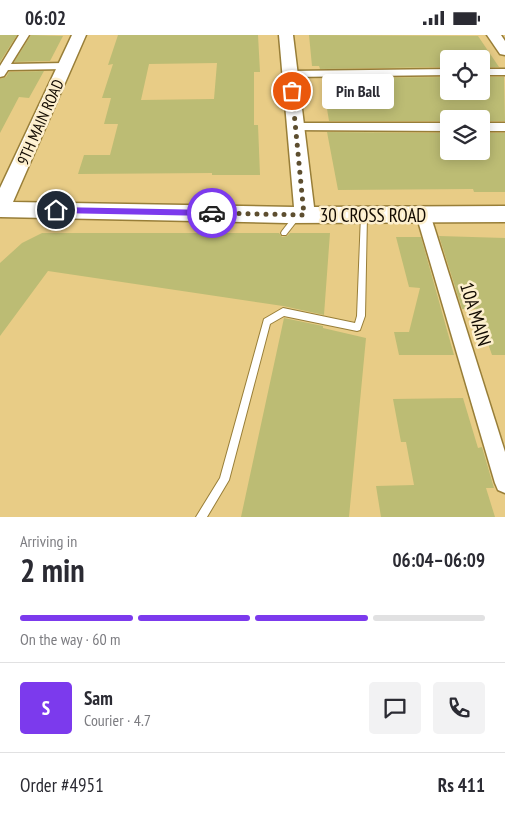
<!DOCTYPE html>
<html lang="en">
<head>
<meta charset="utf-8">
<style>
	:root { --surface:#fff; --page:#f2f2f3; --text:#2b2b33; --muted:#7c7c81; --line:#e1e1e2; --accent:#7c3aed }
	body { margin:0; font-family:"PT Sans Narrow",sans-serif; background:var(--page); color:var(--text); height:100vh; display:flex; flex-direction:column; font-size:19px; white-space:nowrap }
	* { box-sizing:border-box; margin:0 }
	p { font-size:16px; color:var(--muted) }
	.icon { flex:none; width:28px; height:28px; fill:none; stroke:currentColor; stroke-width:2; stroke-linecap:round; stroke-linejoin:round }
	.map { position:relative; height:482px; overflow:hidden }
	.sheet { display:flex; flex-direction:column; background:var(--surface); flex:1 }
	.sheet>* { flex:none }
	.buttons { position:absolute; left:440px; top:15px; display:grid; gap:10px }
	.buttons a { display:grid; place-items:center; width:50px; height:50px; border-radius:5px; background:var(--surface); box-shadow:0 2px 12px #0003; font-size:25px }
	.pin { position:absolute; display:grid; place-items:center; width:42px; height:42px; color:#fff; margin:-21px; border:2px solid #fff; border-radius:50%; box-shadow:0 1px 5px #0007 }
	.courier { position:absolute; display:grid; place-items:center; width:50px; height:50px; margin:-25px; border:4px solid #7c3aed; border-radius:50%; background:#fff; color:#222; box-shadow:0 1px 6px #0007 }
	.bubble { position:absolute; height:35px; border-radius:5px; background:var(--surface); box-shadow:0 2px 12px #0003; font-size:16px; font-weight:700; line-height:35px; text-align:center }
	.head em { font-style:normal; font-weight:700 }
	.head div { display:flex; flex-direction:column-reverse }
	.head { display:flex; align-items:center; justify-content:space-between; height:85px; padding:0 20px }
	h1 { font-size:32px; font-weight:700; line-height:38px }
	.bar { display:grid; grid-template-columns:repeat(4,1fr); gap:8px 5px; align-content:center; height:60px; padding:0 20px }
	.bar i { height:6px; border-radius:4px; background:var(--line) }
	.bar .active { background:var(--accent) }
	.bar p { grid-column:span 4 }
	.line { display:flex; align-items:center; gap:12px; padding:0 20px; border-top:1px solid var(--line) }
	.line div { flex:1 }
	.round { display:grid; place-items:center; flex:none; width:52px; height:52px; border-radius:5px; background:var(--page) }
	.status { display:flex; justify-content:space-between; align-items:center; height:35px; padding:0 25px; background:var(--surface); direction:ltr }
	.status svg { height:14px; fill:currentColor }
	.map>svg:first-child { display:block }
</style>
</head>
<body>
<div class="status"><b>06:02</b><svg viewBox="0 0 49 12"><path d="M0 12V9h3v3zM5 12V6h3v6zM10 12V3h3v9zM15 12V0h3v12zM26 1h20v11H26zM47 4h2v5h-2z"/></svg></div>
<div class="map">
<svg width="505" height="482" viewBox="0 0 505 482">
	<rect width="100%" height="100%" fill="#e8cc86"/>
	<g fill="#bcbc74" fill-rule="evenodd">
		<polygon points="0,0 17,0 0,27"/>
		<polygon points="31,0 63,1 50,26 14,27"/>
		<path d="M118,0H258L260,37H254V90H258L260,140H212V138L78,139L84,120H110L118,89H104L111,63H102L113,29L108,30ZM217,28L214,64L141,65L149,29Z"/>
		<polygon points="309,0 478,1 499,32 481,32 481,24 449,24 449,32 320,34 319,31 312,31"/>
		<polygon points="44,36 29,63 19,62 0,98 0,44 6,42 9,37"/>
		<polygon points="449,42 449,56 490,56 482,42 504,42 505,86 481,86 481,84 476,83 449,83 449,86 329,86 322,43"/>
		<polygon points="327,97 449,98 449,116 481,116 481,98 505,98 505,157 474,157 473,154 338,155"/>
		<polygon points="42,198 279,198 282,202 287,201 290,198 330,198 324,280 283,271 48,236 0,301 0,228 22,208"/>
		<polygon points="439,201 505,203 505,320 492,320 476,274 462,274"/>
		<polygon points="396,202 421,202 454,320 399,320 394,297 409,297 420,253 409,252"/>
		<polygon points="284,283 323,291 323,293 366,303 349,482 241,482"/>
		<polygon points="463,363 478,413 482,412 494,453 486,453 495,482 381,482 376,451 414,450 406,407 401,407 393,364"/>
	</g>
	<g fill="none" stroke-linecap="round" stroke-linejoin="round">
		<defs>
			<g id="lane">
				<polygon points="298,177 301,180 300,182 286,200 282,200 281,198 282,196 296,178"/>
				<polygon points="364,177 367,180 365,281 360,295 357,296 284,281 270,289 229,445 207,482 196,482 220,443 264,284 283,273 355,288 357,281 361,180"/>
			</g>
			<g id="street">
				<polygon points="19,0 29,0 11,29 65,28 70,31 65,34 8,35 4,41 0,42 0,31"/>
				<polygon points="449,34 449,40 290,42 285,39 290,36"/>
				<rect x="481" y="34" width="24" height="6"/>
				<polygon points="295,88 449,88 449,96 291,95 289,92"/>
				<rect x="481" y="88" width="24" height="8"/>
				<polygon points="423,174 428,175 430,179 505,417 505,458 498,455 495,448 416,179 418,175"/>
			</g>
			<g id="secondary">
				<polygon points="72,0 86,0 13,167 294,172 279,0 293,0 314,172 505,171 505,187 287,188 0,182 0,153"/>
				<polygon points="487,0 501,0 505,6 505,20 500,19"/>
			</g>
		</defs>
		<use href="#lane" stroke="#987e38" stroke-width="2"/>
		<use href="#street" stroke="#987e38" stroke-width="3"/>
		<use href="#secondary" stroke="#987e38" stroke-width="3"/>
		<use href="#lane" fill="#fff" fill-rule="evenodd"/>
		<use href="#street" fill="#fff" fill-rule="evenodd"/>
		<use href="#secondary" fill="#fff" fill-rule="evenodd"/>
	</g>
	<polygon fill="#7c3aed" points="56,172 212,175 216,178 212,181 56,178 52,175"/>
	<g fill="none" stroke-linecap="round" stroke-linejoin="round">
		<polyline stroke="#5d4e2f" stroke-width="5" stroke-dasharray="0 9" points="212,178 304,180 292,56"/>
	</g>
	<g text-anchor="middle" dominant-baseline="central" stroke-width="5" stroke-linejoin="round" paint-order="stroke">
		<g font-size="16" fill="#120a00" stroke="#fdefcd">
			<text transform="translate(40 87) rotate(-66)">9TH MAIN ROAD</text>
		</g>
		<g font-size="19" fill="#120a00" stroke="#fdefcd">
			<text x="373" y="180">30 CROSS ROAD</text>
			<text transform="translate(476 279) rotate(73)">10A MAIN</text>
		</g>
	</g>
</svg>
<div class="buttons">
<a><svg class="icon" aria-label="locate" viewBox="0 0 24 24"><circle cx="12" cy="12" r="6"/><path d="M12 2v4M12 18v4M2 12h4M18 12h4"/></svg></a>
<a><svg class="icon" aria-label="layers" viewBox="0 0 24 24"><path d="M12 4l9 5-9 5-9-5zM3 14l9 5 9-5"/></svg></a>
</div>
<div class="pin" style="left:292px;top:56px;background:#ea580c"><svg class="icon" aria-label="bag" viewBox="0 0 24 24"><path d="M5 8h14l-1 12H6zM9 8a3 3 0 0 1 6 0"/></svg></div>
<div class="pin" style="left:56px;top:175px;background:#1f2937"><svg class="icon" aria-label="home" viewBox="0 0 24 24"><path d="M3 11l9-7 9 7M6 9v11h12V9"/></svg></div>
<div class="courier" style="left:212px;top:178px"><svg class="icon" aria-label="car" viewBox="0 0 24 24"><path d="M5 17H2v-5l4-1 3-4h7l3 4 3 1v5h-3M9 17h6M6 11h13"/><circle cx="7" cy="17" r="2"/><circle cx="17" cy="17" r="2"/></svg></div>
<div class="bubble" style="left:322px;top:39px;width:72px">Pin Ball</div>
</div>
<section class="sheet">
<div class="head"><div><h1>2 min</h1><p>Arriving in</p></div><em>06:04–06:09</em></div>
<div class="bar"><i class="active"></i><i class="active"></i><i class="active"></i><i></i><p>On the way · 60 m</p></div>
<div class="line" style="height:90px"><b class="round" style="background:var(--accent);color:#fff">S</b><div><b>Sam</b><p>Courier · 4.7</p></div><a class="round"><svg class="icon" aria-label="chat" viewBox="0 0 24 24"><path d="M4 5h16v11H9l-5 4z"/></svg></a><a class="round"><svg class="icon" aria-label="phone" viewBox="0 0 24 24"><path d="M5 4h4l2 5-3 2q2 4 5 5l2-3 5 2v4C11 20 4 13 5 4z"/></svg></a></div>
<div class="line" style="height:65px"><div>Order #4951</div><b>Rs 411</b></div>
</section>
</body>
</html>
